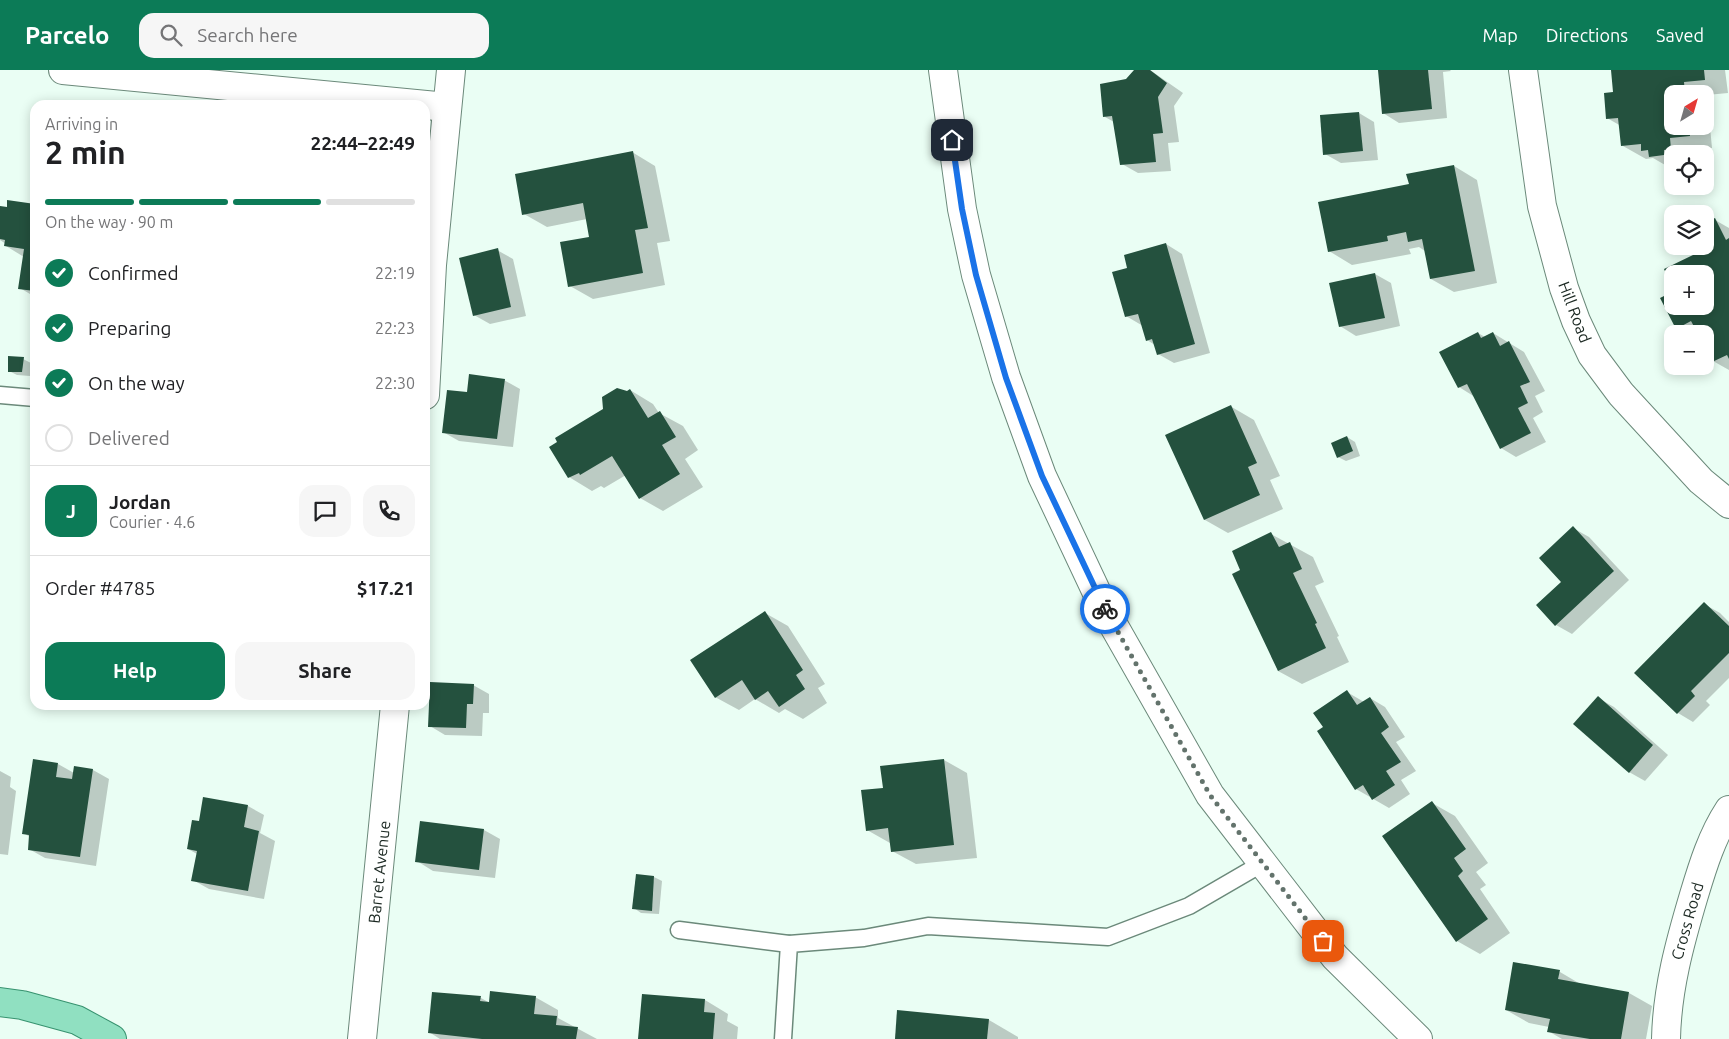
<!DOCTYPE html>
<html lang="en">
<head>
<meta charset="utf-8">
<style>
	:root { --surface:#fff; --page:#f6f6f6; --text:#202124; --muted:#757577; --line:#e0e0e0; --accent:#0c7b57 }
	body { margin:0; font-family:Ubuntu,sans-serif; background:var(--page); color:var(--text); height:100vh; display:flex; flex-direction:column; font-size:19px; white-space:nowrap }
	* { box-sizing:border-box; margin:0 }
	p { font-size:16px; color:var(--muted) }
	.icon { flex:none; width:28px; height:28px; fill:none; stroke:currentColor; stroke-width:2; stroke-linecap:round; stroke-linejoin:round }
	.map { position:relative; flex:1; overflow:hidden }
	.details { position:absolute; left:30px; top:30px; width:400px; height:610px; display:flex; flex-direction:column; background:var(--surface); border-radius:15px; box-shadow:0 2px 12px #0003 }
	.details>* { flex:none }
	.needle { width:32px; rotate:37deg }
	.tools { position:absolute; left:1664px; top:15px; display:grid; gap:10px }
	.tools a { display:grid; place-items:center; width:50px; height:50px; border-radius:10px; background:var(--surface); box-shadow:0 2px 12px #0003; font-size:25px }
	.pin { position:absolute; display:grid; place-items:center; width:42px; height:42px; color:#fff; margin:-21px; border-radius:10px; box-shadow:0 2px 8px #0006 }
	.courier { position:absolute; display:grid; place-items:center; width:50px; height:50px; margin:-25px; border:4px solid #1a73e8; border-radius:50%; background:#fff; color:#222; box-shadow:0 1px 6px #0007 }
	.headline em { font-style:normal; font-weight:600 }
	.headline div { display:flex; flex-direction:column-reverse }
	.headline { display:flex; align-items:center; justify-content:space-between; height:85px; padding:0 15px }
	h1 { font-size:32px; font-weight:600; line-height:38px }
	.bar { display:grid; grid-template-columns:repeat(4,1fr); gap:8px 5px; align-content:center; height:60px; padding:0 15px }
	.bar i { height:6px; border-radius:4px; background:var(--line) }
	.bar .active { background:var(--accent) }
	.bar p { grid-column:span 4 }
	.line { display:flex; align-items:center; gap:12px; padding:0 15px; border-top:1px solid var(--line) }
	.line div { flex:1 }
	.round { display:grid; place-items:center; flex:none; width:52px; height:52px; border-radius:15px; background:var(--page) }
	ol { padding:0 15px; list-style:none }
	li { display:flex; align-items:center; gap:15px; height:55px }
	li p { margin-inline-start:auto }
	li .icon { padding:5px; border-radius:50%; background:var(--accent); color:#fff; stroke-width:4 }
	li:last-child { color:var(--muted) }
	li i { width:28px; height:28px; border:2px solid var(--line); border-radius:50% }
	.primary-button { display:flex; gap:10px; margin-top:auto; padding:10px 15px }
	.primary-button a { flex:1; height:58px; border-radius:15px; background:var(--accent); color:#fff; font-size:20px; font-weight:600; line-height:58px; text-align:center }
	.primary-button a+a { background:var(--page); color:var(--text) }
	header { display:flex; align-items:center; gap:30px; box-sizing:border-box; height:70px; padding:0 25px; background:var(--accent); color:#fff }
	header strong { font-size:24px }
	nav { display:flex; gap:28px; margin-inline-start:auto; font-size:18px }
	.search { width:350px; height:45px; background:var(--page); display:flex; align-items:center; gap:12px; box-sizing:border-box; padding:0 18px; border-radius:15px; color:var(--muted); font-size:19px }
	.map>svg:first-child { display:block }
</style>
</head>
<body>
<header>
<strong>Parcelo</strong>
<div class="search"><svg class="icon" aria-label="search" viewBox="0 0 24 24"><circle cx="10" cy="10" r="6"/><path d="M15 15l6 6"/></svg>Search here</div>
<nav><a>Map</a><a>Directions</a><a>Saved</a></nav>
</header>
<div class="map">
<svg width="1729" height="969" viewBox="0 0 1729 969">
	<rect width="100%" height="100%" fill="#eafef4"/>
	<g fill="#0003" fill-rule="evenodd">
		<polygon points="1135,0 1150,0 1183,23 1174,36 1179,72 1168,73 1171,101 1138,103 1122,94 1114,52 1105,47"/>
		<polygon points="1379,0 1450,0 1451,1 1443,2 1447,48 1399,53 1383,43"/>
		<path d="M1612,0H1725L1728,23L1707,25L1712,78L1692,81L1693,84H1672V99L1653,88L1646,89L1623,76L1621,56L1607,48L1615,24ZM1672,24H1705V56H1672Z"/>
		<polygon points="1359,43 1374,52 1378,90 1341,93 1325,84"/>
		<polygon points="632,82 655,96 670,171 657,173 665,215 593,229 570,216 591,168 587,149 547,157 524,144"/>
		<polygon points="1454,96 1477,110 1497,213 1454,222 1431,209 1425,181 1419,177 1409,179 1411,184 1352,195 1329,181 1410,115"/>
		<polygon points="35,135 35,227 20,218 24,187 6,176 6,174 0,170 0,137 8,138"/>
		<polygon points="1715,150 1729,158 1729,300 1713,291 1705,275 1705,264 1686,264 1677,259 1662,229 1672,224 1672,236 1705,236 1705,204 1672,204 1672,214 1665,200 1695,185 1705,176 1705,154"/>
		<polygon points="1166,174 1182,184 1210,283 1174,293 1158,284 1155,275 1147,270 1143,256 1126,246 1129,199"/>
		<polygon points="497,180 513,189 526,246 490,254 474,245"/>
		<polygon points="1375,204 1391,213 1400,256 1356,266 1340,256"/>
		<polygon points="1478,263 1485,267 1493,263 1524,282 1545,321 1535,326 1543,342 1533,348 1546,372 1516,387 1501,378 1475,327 1459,317"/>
		<polygon points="23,289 31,293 30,306 17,305 9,301"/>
		<polygon points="504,310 520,319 513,377 459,371 443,362 468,323"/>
		<polygon points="630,320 653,334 659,343 683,356 698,380 685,389 703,417 663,441 640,428 626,405 604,418 601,416 592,421 569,407 604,340"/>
		<polygon points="1230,336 1254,350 1280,406 1270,410 1283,439 1228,463 1205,450 1167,365"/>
		<polygon points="1347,367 1355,372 1360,386 1346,391 1338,387"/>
		<polygon points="1573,458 1589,467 1629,510 1572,564 1556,555 1562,512"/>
		<polygon points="1271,464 1313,487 1324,512 1315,516 1339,566 1337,567 1349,592 1302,614 1278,601 1242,501"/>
		<polygon points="1704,534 1720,543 1729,552 1729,608 1706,631 1710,635 1693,652 1678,643"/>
		<polygon points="765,543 788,556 825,614 818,618 827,633 803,649 785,639 779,643 755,629 739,640 715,627"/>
		<polygon points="473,615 489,624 489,643 483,643 482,666 445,665 430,656"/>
		<polygon points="1347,622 1364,632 1370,628 1385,637 1405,667 1396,672 1416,701 1401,710 1410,724 1389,738 1356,719 1325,658"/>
		<polygon points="1598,628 1614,637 1668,685 1645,711 1629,702"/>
		<polygon points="944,690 967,703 977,788 916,794 892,781 890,773 867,760 884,719"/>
		<polygon points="58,694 74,703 93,700 109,709 96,796 45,788 29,779 30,767 24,763"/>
		<polygon points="0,701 11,707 10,717 16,721 8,785 0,784"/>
		<polygon points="204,728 248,736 264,745 260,763 275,771 264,829 209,819 193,810 197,784 188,779 200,753"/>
		<polygon points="1432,733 1455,746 1488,793 1476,802 1486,815 1480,819 1510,863 1480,884 1457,871"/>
		<polygon points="484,760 500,769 495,808 433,801 417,791"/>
		<polygon points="637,805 654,807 662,811 659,844 641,843 634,838"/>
		<polygon points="1560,902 1582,915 1629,923 1652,936 1646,969 1562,969 1548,961 1549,957 1529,953 1506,940"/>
		<polygon points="433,923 481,928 490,933 535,927 558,940 558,948 597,969 440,969 429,962"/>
		<polygon points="643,925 705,930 728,944 727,951 738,957 737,969 640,969"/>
		<polygon points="898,941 989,950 1018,967 1018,969 896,969"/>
	</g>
	<g fill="#24513e">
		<polygon points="1134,0 1150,0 1167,13 1158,27 1163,63 1153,64 1156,92 1120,95 1112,46 1103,47 1100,14 1126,9"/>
		<polygon points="1378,0 1428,0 1432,39 1382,44"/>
		<polygon points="1611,0 1704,0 1705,10 1684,12 1685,24 1672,24 1672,56 1689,56 1690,66 1670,68 1671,79 1664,80 1664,85 1649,87 1648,80 1641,81 1641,74 1621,76 1618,48 1606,49 1604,23 1613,22"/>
		<polygon points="1359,42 1363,81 1323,85 1320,45"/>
		<polygon points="633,81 648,158 635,160 643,203 568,217 560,172 589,167 583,133 522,145 515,104"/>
		<polygon points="1454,95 1475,201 1430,209 1422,169 1408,172 1406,162 1387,166 1388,171 1328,182 1318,132 1409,114 1406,104"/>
		<polygon points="7,130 35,134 35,221 18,219 24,179 4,176 5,170 0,169 0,136 7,137"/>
		<polygon points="1715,148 1726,170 1729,168 1729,289 1727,285 1712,292 1705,278 1705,264 1698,264 1691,251 1676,259 1660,228 1672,222 1672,236 1705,236 1705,204 1672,204 1672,217 1664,199 1693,185 1689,176 1705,176 1705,153"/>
		<polygon points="1166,173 1195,274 1157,285 1152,269 1146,271 1138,244 1125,247 1112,202 1127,198 1124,185"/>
		<polygon points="498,178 511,237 473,246 459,188"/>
		<polygon points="1375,203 1385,248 1339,257 1329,213"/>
		<polygon points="1478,262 1481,268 1493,262 1500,276 1509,271 1530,312 1520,316 1528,333 1518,338 1531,363 1500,379 1467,314 1458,318 1439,282"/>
		<polygon points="8,286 24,287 22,302 8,302"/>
		<polygon points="469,304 505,309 497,369 442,363 447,320 467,322"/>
		<polygon points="617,318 627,321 630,319 648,348 660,341 676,367 662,375 680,404 639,429 612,386 580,405 579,403 568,408 549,377 557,372 555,368 603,339 602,327"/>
		<polygon points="1231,335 1257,393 1248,397 1260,425 1204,450 1165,365"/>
		<polygon points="1347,366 1353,381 1337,388 1331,373"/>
		<polygon points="1573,456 1614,501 1555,556 1536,535 1561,512 1539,488"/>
		<polygon points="1271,462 1279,477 1290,472 1302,499 1293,503 1317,553 1315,554 1326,578 1278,601 1232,504 1240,500 1232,481"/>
		<polygon points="1704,532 1729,556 1729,583 1691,621 1695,626 1677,644 1634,603"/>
		<polygon points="765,541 803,600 796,605 805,619 779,637 768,621 755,630 742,610 715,628 690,590"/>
		<polygon points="430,612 474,614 473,634 467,634 466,658 428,657"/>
		<polygon points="1347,620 1357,635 1370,627 1389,657 1381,663 1401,692 1386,701 1395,715 1372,730 1363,715 1355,720 1317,661 1323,657 1313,643"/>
		<polygon points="1598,626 1653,675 1629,703 1573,654"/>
		<polygon points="33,689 58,693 56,707 72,709 74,696 93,699 80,787 28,780 29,765 22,764"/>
		<polygon points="944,689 954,775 891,782 888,758 866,761 861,720 883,718 880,696"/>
		<polygon points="203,727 248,735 244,757 259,761 248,821 191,811 197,781 187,779 192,750 199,751"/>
		<polygon points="1432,731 1466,779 1454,788 1463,801 1458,806 1488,849 1456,872 1382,766"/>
		<polygon points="420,751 484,759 479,800 415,792"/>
		<polygon points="636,804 654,806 652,841 632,839"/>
		<polygon points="1513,892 1560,900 1558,909 1629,922 1621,969 1590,969 1547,962 1550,949 1505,940"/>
		<polygon points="490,921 536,926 534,944 557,946 556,955 578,957 576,969 482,969 428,963 432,922 481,926 480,931 489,932"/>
		<polygon points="642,924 705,929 704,942 715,943 713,969 638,969"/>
		<polygon points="897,940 989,949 987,969 895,969"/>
	</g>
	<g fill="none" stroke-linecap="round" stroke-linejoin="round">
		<defs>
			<g id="service">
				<polyline points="0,325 35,328"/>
				<polyline points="679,860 789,874"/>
				<polyline points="783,969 789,874 864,868 928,856 1108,867 1189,836 1263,793"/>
			</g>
			<g id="minor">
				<polyline points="63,0 447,37"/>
				<polyline points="943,0 962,139 976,205 1006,307 1042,406 1106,542 1210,725 1335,887 1418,969"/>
				<polyline points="1523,0 1542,136 1564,218 1576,251 1592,285 1621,324 1701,411 1729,434"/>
				<path d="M1666,969C1667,919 1680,872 1694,825C1703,795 1712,766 1729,740"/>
			</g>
			<g id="tertiary">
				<polyline points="425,325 432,195 451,0"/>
				<polyline points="362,969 395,635"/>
			</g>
			<polyline id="primary" points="0,932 22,935 77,950 112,969"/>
		</defs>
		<use href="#service" stroke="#6b897a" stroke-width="19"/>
		<use href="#minor" stroke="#6b897a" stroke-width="30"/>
		<use href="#tertiary" stroke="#6b897a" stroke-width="30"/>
		<use href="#primary" stroke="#37926f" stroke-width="30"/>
		<use href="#service" stroke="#fff" stroke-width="16"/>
		<use href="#minor" stroke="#fff" stroke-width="28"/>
		<use href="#tertiary" stroke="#fff" stroke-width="28"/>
		<use href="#primary" stroke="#90e0c1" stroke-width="28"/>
	</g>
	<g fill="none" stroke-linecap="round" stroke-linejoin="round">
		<polyline stroke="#63736c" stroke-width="5" stroke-dasharray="0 9" points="1105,539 1210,725 1323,871"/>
		<polyline stroke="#1a73e8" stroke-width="6" points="952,70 962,139 976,205 1006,308 1042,406 1105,539"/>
	</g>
	<g text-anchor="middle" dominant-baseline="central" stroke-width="5" stroke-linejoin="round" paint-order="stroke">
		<g font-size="16" fill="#1b2822" stroke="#fff">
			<text transform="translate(1575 242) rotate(69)">Hill Road</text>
			<text transform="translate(379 802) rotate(-84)">Barret Avenue</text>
			<text transform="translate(1687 851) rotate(-74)">Cross Road</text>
		</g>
	</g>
</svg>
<div class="tools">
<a><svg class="needle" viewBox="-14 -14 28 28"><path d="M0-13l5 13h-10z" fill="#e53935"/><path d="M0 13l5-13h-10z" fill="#757577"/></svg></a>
<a><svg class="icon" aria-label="locate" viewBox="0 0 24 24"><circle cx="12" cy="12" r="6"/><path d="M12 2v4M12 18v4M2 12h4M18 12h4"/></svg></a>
<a><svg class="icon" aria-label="layers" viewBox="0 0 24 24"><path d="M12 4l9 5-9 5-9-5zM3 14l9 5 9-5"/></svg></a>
<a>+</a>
<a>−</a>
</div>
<div class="pin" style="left:1323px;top:871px;background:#ea580c"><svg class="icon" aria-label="bag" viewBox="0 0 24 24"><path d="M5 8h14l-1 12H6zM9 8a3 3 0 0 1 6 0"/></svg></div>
<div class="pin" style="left:952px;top:70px;background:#1f2937"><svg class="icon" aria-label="home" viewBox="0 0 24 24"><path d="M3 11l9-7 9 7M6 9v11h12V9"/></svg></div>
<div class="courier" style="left:1105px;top:539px"><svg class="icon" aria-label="bike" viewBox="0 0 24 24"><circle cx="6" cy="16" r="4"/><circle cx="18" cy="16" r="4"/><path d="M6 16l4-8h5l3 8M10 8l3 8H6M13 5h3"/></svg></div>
<section class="details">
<div class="headline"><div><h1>2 min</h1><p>Arriving in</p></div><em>22:44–22:49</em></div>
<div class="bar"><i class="active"></i><i class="active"></i><i class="active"></i><i></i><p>On the way · 90 m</p></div>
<ol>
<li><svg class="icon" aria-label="check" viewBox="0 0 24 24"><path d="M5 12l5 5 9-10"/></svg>Confirmed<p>22:19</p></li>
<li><svg class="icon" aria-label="check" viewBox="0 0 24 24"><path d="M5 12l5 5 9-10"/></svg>Preparing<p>22:23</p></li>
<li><svg class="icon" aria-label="check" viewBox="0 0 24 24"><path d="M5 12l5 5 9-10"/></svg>On the way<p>22:30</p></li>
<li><i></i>Delivered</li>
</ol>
<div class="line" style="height:90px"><b class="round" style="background:var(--accent);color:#fff">J</b><div><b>Jordan</b><p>Courier · 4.6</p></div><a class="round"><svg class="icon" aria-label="chat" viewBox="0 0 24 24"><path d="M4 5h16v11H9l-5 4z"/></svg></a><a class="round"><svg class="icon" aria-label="phone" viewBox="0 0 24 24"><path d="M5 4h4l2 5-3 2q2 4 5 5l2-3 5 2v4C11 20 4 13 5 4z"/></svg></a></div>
<div class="line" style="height:65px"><div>Order #4785</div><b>$17.21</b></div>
<div class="primary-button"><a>Help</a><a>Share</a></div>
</section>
</div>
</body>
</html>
